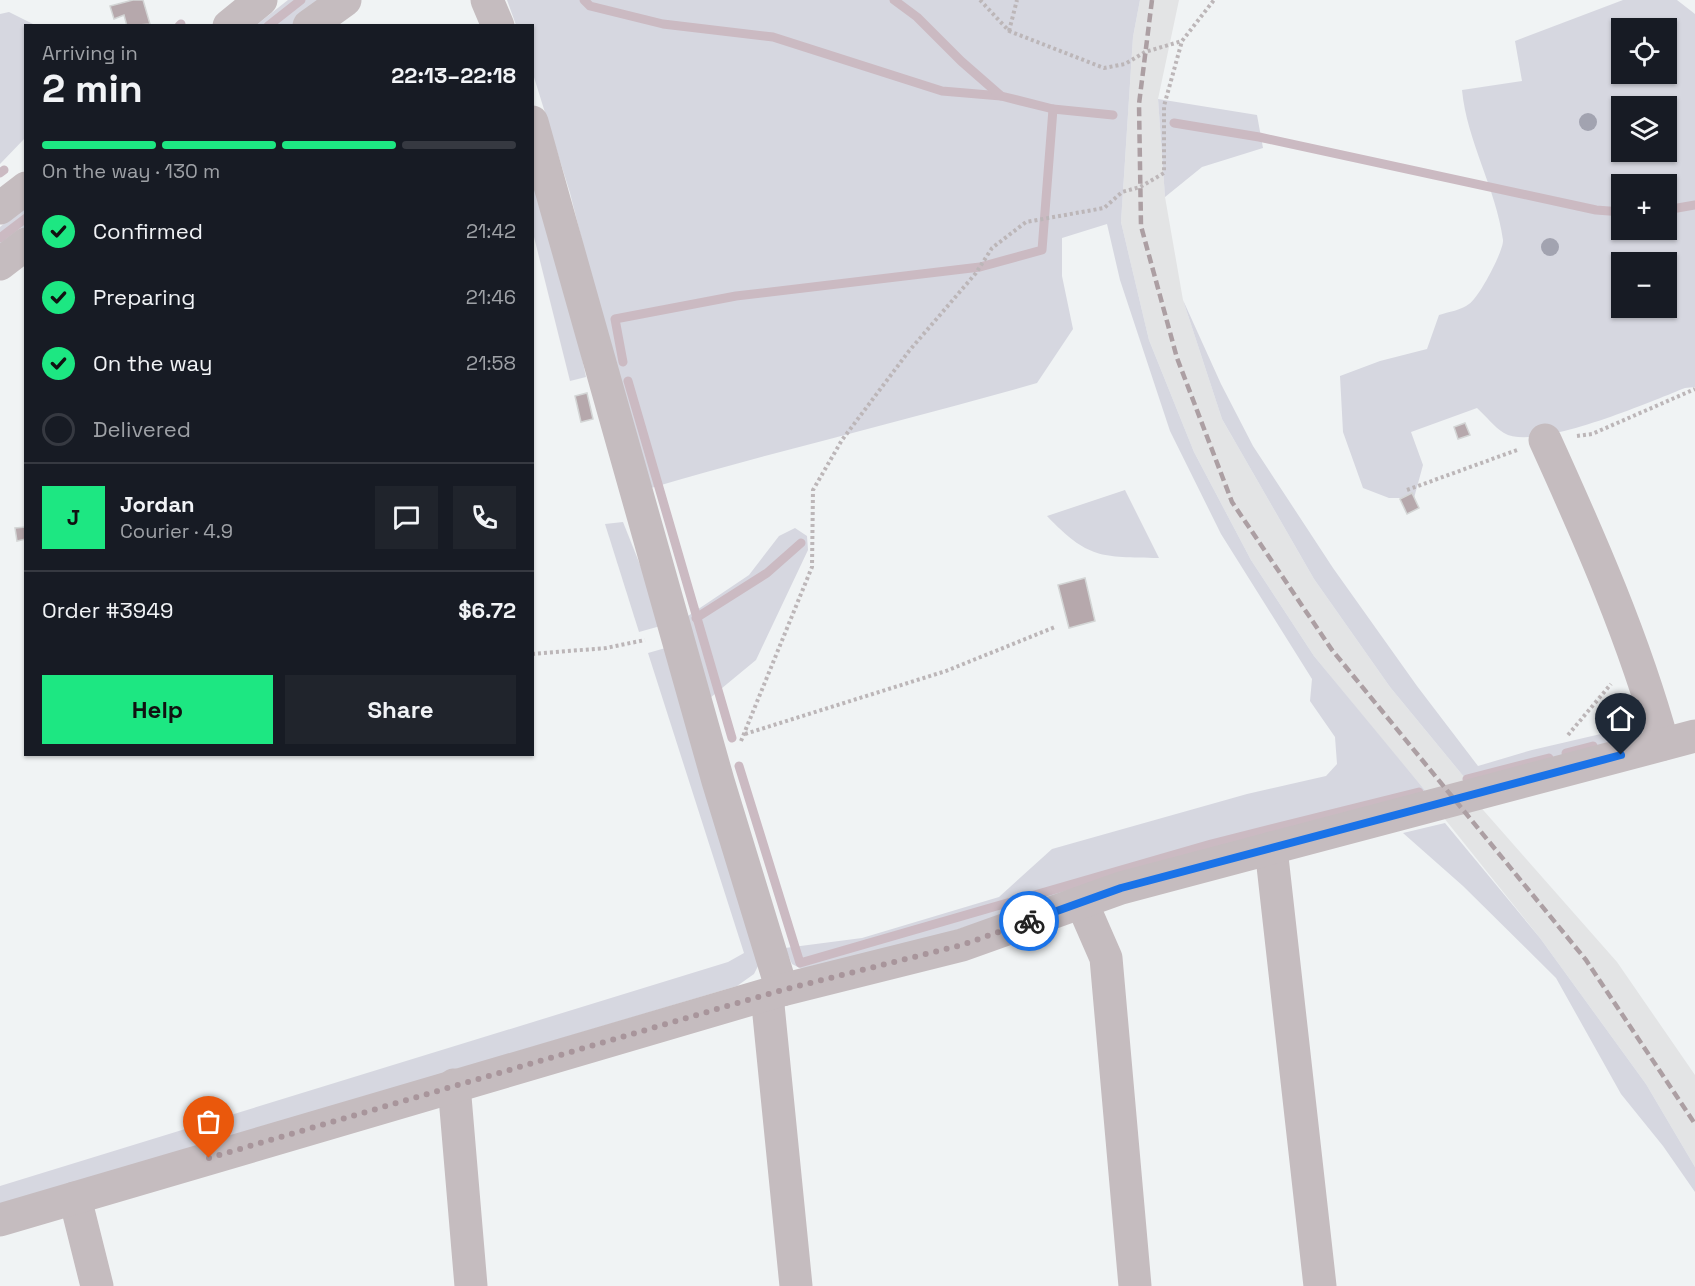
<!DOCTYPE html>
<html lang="en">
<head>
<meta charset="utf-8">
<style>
	:root { --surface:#171b24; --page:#20242c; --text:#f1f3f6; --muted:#9ea1a6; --line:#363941; --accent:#1de782 }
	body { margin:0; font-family:"Space Grotesk",sans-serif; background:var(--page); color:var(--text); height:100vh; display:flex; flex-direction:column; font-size:22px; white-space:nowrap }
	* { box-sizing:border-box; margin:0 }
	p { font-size:20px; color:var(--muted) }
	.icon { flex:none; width:33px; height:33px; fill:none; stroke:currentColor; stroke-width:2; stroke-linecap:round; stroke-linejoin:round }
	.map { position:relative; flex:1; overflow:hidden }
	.drawer { position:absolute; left:24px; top:24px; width:510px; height:732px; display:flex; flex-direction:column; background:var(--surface); border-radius:0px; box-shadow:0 2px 4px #0004 }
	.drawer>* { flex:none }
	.fabs { position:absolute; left:1611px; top:18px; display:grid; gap:12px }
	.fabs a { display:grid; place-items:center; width:66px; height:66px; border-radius:0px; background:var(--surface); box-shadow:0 2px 4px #0004; font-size:30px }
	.pin { position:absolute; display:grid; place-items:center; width:51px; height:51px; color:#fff; margin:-62px -26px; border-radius:50% 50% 50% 0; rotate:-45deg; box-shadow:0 0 6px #0007 }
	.pin .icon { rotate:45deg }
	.courier { position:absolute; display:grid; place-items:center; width:60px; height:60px; margin:-30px; border:4px solid #1a73e8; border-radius:50%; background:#fff; color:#222; box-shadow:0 2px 8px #0007 }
	.head em { font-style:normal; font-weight:600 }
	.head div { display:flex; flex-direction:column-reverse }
	.head { display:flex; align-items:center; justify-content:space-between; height:102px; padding:0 18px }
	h1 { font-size:39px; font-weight:600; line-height:45px }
	.bar { display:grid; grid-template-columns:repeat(4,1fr); gap:9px 6px; align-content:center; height:72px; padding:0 18px }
	.bar i { height:8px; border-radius:4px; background:var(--line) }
	.bar .on { background:var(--accent) }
	.bar p { grid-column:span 4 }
	.line { display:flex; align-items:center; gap:15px; padding:0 18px; border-top:2px solid var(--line) }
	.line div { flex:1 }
	.round { display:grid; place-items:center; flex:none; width:63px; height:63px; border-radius:0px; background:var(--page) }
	ol { padding:0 18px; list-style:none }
	li { display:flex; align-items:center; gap:18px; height:66px }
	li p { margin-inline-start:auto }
	li .icon { padding:6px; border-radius:50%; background:var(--accent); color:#111; stroke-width:4 }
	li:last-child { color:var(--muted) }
	li i { width:33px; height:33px; border:3px solid var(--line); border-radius:50% }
	.action { display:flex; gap:12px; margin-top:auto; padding:12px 18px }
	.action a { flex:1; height:69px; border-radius:0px; background:var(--accent); color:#111; font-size:24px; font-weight:600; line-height:69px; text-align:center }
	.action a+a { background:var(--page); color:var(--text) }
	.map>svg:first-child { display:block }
</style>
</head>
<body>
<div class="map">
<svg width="1695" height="1286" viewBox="0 0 1695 1286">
	<rect width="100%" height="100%" fill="#f0f3f4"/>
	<g fill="#e3e4e5">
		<polygon points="1140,0 1179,0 1158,99 1165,197 1183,300 1222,419 1314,579 1390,687 1469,783 1428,794 1377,733 1314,656 1251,560 1194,452 1149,340 1121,222 1133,37"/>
		<polygon points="1477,803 1617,962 1695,1075 1695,1167 1646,1084 1540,938 1440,813"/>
	</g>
	<g fill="#d6d7e0" fill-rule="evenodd">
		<polygon points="288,0 331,0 295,25 255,26"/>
		<path d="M507,0H1140L1133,37L1121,222L1149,340L1194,452L1251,560L1314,656L1428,794L1382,807L1291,824L813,975L792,964L785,948L862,938L999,897L1052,849L1247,794L1326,776L1337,764L1335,737L1310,701L1312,679L1221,534L1170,431L1120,280L1107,224L1062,238V276L1073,329L1037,383C909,420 779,450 651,488L614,367L570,193L533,74L532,26L516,25Z"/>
		<path d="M1623,0H1677L1695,14V387L1685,388C1652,401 1535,452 1504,433C1494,427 1486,416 1477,408L1411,432L1423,465L1414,498H1389L1363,488L1343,432L1340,376L1380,361L1427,349L1439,315C1448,312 1462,310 1469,304C1479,298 1504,250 1503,240C1496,188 1467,142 1462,90L1522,81L1515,41ZM1622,28H1666V74H1622ZM1622,106H1666V152H1622ZM1622,184H1666V230H1622ZM1622,262H1666V308H1622Z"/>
		<polygon points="9,12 35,25 26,26 25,138 0,164 0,14"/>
		<polygon points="1158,99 1257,115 1263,148 1202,167 1165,197"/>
		<polygon points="532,156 554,227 586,377 570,381 533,233"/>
		<polygon points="25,207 25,232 0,252 0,227"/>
		<polygon points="1183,300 1221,384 1253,446 1333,568 1417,686 1478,766 1532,750 1648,723 1656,739 1469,783 1390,687 1314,579 1222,419"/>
		<path d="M1125,490L1159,558C1101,557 1088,559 1047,516Z"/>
		<polygon points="623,522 664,625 639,632 605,524"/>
		<polygon points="795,528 807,536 808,550 756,660 710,698 685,618 749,575 779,536"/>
		<polygon points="669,647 760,962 754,974 737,986 0,1206 0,1186 728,962 744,953 648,653"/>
		<polygon points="1445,823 1540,938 1646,1084 1695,1167 1695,1192 1663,1146 1621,1094 1556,978 1463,886 1403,833"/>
	</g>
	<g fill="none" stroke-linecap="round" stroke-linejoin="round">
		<g stroke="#cbbac2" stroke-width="9">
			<polyline points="584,0 590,6 663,24 773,37 942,91 1001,96"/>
			<polyline points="894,0 917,17 961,61 1001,96 1053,109"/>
			<polyline points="179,26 181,24"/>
			<polyline points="268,26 301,0"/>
			<polyline points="1174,123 1259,137 1596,210 1622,212"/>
			<polyline points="0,173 4,170"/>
			<polyline points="1666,210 1695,205"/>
			<polyline points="0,238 26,218"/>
			<polyline points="623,362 615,319 736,296 980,267 1042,250 1053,109 1113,115"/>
			<polyline points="628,381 732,738"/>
			<polyline points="696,618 767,573 801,543"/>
			<polyline points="1566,753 1593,746"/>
			<polyline points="739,766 800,963 1211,844 1419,792"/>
			<polyline points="1467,779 1549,758"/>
		</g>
	</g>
	<g fill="#b6a8ac" stroke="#d3d5d5" stroke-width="1.5">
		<polygon points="133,0 143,0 150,24 127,26 124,15 114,19 110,6"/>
		<polygon points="587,393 593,419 581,422 575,396"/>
		<polygon points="1465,423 1470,435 1458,439 1454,427"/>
		<polygon points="1412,493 1419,508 1407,514 1400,499"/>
		<polygon points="26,527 26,539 17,541 15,528"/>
		<polygon points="1085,578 1095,621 1069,628 1058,585"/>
	</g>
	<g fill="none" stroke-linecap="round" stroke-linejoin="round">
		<g stroke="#bcb6b8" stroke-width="4" stroke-dasharray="3 3" stroke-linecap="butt">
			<polyline points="980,0 1009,31 1104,68 1125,64 1145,52 1182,41"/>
			<polyline points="1009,31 1017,0"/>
			<polyline points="1577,436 1592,434 1695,389"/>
			<polyline points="1407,490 1517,450"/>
			<polyline points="532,654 606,648 645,640"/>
			<polyline points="745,734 946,671 1055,627"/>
			<polyline points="1568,735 1611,684"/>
			<polyline points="741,741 812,567 813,490 842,440 909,351 976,273 992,248 1026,222 1104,208 1122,192 1140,187 1164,173 1164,106 1182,41 1214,0"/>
		</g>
		<g stroke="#c5bcbf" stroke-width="33">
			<polyline points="487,0 498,26"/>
			<polyline points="229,26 261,0"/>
			<polyline points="309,26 345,0"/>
			<polyline points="532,122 718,781 782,990"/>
			<polyline points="0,208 26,188"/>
			<polyline points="0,264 26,244"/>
			<path d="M1545,440C1590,539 1634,639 1663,744"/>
			<polyline points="1271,848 1320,1286"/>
			<polyline points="1082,903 1106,958 1135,1286"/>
			<polyline points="767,995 796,1286"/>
			<polyline points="454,1085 471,1286"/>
			<polyline points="75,1198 97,1286"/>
			<polyline points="0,1220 782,990 962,945 1121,888 1695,736"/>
		</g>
		<polyline stroke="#ac9fa3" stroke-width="4.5" stroke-dasharray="9 4.5" stroke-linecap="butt" points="1152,0 1139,104 1141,226 1177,358 1232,502 1332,650 1586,960 1695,1124"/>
	</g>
	<g fill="#a2a3b0">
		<circle cx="1588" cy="122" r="9"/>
		<circle cx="1550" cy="247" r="9"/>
	</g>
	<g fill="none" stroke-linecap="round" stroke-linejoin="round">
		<polyline stroke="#a8959b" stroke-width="6" stroke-dasharray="0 10.8" points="209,1158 782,990 962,945 1029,921"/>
		<polyline stroke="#1a73e8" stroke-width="8" points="1029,921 1121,888 1621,755"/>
	</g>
</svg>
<div class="fabs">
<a><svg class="icon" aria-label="locate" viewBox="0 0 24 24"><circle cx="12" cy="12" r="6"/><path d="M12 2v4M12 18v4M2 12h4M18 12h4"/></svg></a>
<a><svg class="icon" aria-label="layers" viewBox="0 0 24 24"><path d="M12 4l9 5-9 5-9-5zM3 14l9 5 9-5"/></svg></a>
<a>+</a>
<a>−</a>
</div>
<div class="pin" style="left:209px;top:1158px;background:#ea580c"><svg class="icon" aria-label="bag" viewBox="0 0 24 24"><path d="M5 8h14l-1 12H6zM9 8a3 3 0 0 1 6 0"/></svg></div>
<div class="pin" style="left:1621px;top:755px;background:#1f2937"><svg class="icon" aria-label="home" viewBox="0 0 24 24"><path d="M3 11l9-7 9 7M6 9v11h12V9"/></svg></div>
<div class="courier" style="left:1029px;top:921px"><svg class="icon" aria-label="bike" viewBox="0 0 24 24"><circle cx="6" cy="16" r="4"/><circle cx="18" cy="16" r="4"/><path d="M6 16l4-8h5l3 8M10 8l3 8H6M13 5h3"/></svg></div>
<section class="drawer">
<div class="head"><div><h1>2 min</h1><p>Arriving in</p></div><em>22:13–22:18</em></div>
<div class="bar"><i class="on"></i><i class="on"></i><i class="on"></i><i></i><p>On the way · 130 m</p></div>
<ol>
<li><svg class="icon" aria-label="check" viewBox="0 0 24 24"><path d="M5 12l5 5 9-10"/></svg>Confirmed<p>21:42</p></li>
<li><svg class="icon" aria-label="check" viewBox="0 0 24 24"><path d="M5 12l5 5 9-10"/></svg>Preparing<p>21:46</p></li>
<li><svg class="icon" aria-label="check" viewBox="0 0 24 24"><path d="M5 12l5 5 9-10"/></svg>On the way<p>21:58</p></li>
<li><i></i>Delivered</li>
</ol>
<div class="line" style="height:108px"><b class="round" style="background:var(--accent);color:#111">J</b><div><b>Jordan</b><p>Courier · 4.9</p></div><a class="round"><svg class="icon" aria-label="chat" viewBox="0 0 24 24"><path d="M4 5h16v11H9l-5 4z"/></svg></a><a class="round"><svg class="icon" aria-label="phone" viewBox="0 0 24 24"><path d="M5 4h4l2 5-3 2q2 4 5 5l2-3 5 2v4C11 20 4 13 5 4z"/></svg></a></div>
<div class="line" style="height:78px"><div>Order #3949</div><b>$6.72</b></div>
<div class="action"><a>Help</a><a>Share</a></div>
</section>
</div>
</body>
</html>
